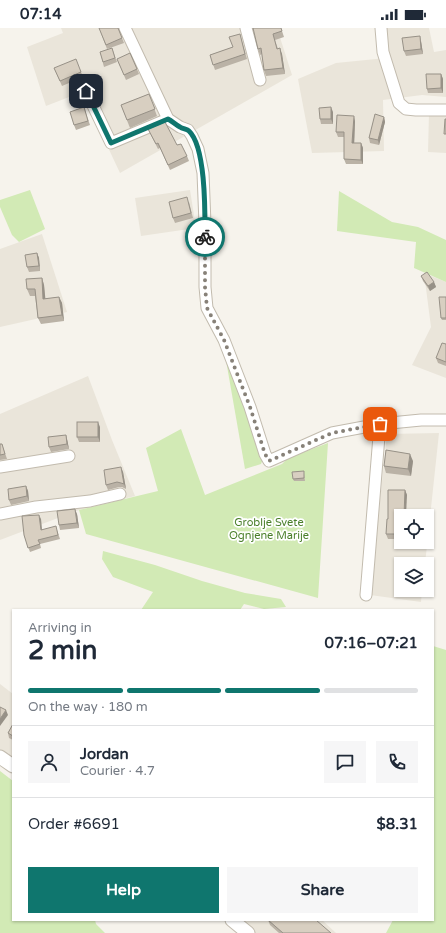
<!DOCTYPE html>
<html lang="en">
<head>
<meta charset="utf-8">
<style>
	:root { --surface:#fff; --page:#f6f6f7; --text:#1f2937; --muted:#747a83; --line:#e0e1e3; --accent:#0f766e }
	body { margin:0; font-family:"Varela Round",sans-serif; background:var(--page); color:var(--text); height:100vh; display:flex; flex-direction:column; font-size:15px; white-space:nowrap }
	* { box-sizing:border-box; margin:0 }
	p { font-size:13px; color:var(--muted) }
	.icon { flex:none; width:22px; height:22px; fill:none; stroke:currentColor; stroke-width:2; stroke-linecap:round; stroke-linejoin:round }
	.map { position:relative; flex:1; overflow:hidden }
	.details { position:absolute; left:12px; top:581px; width:422px; height:312px; display:flex; flex-direction:column; background:var(--surface); border-radius:0px; box-shadow:0 1px 3px #0004 }
	.details>* { flex:none }
	.buttons { position:absolute; left:394px; top:481px; display:grid; gap:8px }
	.buttons a { display:grid; place-items:center; width:40px; height:40px; border-radius:0px; background:var(--surface); box-shadow:0 1px 3px #0004; font-size:20px }
	.pin { position:absolute; display:grid; place-items:center; width:34px; height:34px; color:#fff; margin:-17px; border-radius:8px; box-shadow:0 2px 6px #0006 }
	.courier { position:absolute; display:grid; place-items:center; width:40px; height:40px; margin:-20px; border:3px solid #0f766e; border-radius:50%; background:#fff; color:#222; box-shadow:0 1px 5px #0007 }
	.summary em { font-style:normal; font-weight:800 }
	.summary div { display:flex; flex-direction:column-reverse }
	.summary { display:flex; align-items:center; justify-content:space-between; height:68px; padding:0 16px }
	h1 { font-size:26px; font-weight:800; line-height:30px }
	.bar { display:grid; grid-template-columns:repeat(4,1fr); gap:6px 4px; align-content:center; height:48px; padding:0 16px }
	.bar i { height:5px; border-radius:3px; background:var(--line) }
	.bar .current { background:var(--accent) }
	.bar p { grid-column:span 4 }
	.line { display:flex; align-items:center; gap:10px; padding:0 16px; border-top:1px solid var(--line) }
	.line div { flex:1 }
	.round { display:grid; place-items:center; flex:none; width:42px; height:42px; border-radius:0px; background:var(--page) }
	.button { display:flex; gap:8px; margin-top:auto; padding:8px 16px }
	.button a { flex:1; height:46px; border-radius:0px; background:var(--accent); color:#fff; font-size:16px; font-weight:800; line-height:46px; text-align:center }
	.button a+a { background:var(--page); color:var(--text) }
	.status { display:flex; justify-content:space-between; align-items:center; height:28px; padding:0 20px; background:var(--surface); direction:ltr }
	.status svg { height:11px; fill:currentColor }
	.map>svg:first-child { display:block }
</style>
</head>
<body>
<div class="status"><b>07:14</b><svg viewBox="0 0 49 12"><path d="M0 12V9h3v3zM5 12V6h3v6zM10 12V3h3v9zM15 12V0h3v12zM26 1h20v11H26zM47 4h2v5h-2z"/></svg></div>
<div class="map">
<svg width="446" height="905" viewBox="0 0 446 905">
	<rect width="100%" height="100%" fill="#f6f3ec"/>
	<g fill="#eae5da" fill-rule="evenodd">
		<polygon points="61,0 277,0 292,47 120,145 82,64 46,78 27,19 63,5"/>
		<polygon points="380,0 429,0 434,24 446,22 446,69 422,67 383,72 384,123 312,125 298,51 336,35 386,30"/>
		<polygon points="429,85 446,86 446,125 428,124"/>
		<polygon points="190,162 196,200 141,208 135,170"/>
		<polygon points="42,206 67,284 0,299 0,221"/>
		<polygon points="424,245 446,254 446,350 412,337 431,299"/>
		<polygon points="88,348 112,412 135,468 79,482 0,512 0,386"/>
		<path d="M439,405L425,536H401V562H422L421,574L370,567L387,406ZM401,488H427V514H401Z"/>
		<polygon points="0,656 13,666 13,735 0,724"/>
		<polygon points="232,892 322,892 336,905 248,905"/>
	</g>
	<g fill="#d2eab5">
		<polygon points="30,162 45,201 19,214 12,207 0,179 0,172"/>
		<polygon points="339,163 392,194 418,199 446,212 446,254 414,240 416,214 337,203"/>
		<polygon points="224,321 265,426 261,436 245,441"/>
		<polygon points="181,401 205,467 282,436 288,430 328,415 318,570 86,506 79,482 158,463 146,420"/>
		<polygon points="103,523 155,537 202,553 245,565 281,571 286,579 264,581 244,576 240,582 141,582 153,564 113,549 102,531"/>
		<polygon points="433,618 446,622 446,905 386,905 393,892 433,892"/>
		<polygon points="0,743 13,753 13,892 95,892 96,896 105,905 0,905"/>
	</g>
	<g fill="none" stroke-linecap="round" stroke-linejoin="round">
		<defs>
			<g id="minor">
				<polyline points="125,0 168,91 180,99 188,102 192,108 198,121 203,145 205,196 205,259 207,280 224,312 250,379 265,426 269,433 332,405 380,396 421,392 446,392"/>
				<polyline points="246,0 260,52"/>
				<polyline points="381,0 383,24 399,75 406,81 416,82 446,82"/>
				<polyline points="86,63 111,115 168,91"/>
				<polyline points="0,439 69,428"/>
				<polyline points="0,486 36,479 90,473 120,466"/>
				<polyline points="366,567 380,396"/>
			</g>
			<g id="tertiary">
				<polyline points="0,729 13,738"/>
				<polyline points="232,892 248,905"/>
			</g>
		</defs>
		<use href="#minor" stroke="#c2bbae" stroke-width="13"/>
		<use href="#tertiary" stroke="#c2bbae" stroke-width="15"/>
		<use href="#minor" stroke="#fff" stroke-width="11"/>
		<use href="#tertiary" stroke="#fff" stroke-width="13"/>
	</g>
	<g fill="#bab2a6">
		<polygon points="99,0 118,0 124,15 107,21"/>
		<polygon points="254,0 281,0 284,9 275,12 278,21 282,26 285,46 266,48 264,42 262,26 260,27 258,21"/>
		<polygon points="240,6 247,31 215,42 210,27 233,19"/>
		<polygon points="421,13 423,26 406,28 404,23"/>
		<polygon points="112,20 117,34 104,39 100,24"/>
		<polygon points="117,31 137,41 139,46 126,52"/>
		<polygon points="54,40 81,44 83,49 62,58"/>
		<polygon points="441,46 443,51 443,65 428,65 427,61"/>
		<polygon points="149,66 157,88 130,100 121,77"/>
		<polygon points="84,79 90,97 76,102 74,97"/>
		<polygon points="333,84 333,96 321,96 320,91"/>
		<polygon points="384,89 385,94 379,117 370,115 369,110"/>
		<polygon points="355,93 354,115 361,115 363,120 363,136 346,136 344,131 344,109 338,109 336,104"/>
		<polygon points="148,101 177,117 187,128 189,133 170,142 160,120 158,121"/>
		<polygon points="189,174 193,190 175,195 173,190"/>
		<polygon points="37,225 39,230 40,243 29,244 27,239"/>
		<polygon points="421,248 434,254 436,259 430,263 423,253"/>
		<polygon points="42,250 44,257 45,271 59,269 62,275 64,293 41,296 38,290 35,268 30,268 27,261"/>
		<polygon points="446,269 446,292 442,292 441,290"/>
		<polygon points="446,316 446,338 438,335 436,330"/>
		<polygon points="100,399 100,414 79,414 77,409"/>
		<polygon points="66,407 67,411 69,421 51,424 49,419"/>
		<polygon points="0,416 2,416 7,431 0,432"/>
		<polygon points="413,433 411,448 386,445 384,438"/>
		<polygon points="304,443 304,445 305,453 294,453 293,451"/>
		<polygon points="123,444 126,461 122,459 119,459 108,462 106,457"/>
		<polygon points="26,458 28,463 29,473 11,477 9,472"/>
		<polygon points="405,462 407,467 401,488 401,511 388,511 386,506 388,491"/>
		<polygon points="77,486 79,500 60,502 59,497"/>
		<polygon points="41,491 42,502 57,502 60,511 40,516 41,520 30,524 24,507"/>
		<polygon points="13,696 13,712 9,710 8,705"/>
		<polygon points="268,892 331,905 279,905 270,897"/>
	</g>
	<g fill="#979187">
		<polygon points="420,8 421,13 423,26 421,21"/>
		<polygon points="280,20 282,26 285,46 283,40"/>
		<polygon points="441,46 443,51 443,65 441,60"/>
		<polygon points="331,79 333,84 333,96 331,91"/>
		<polygon points="354,88 355,93 354,120 352,115"/>
		<polygon points="384,89 385,94 379,117 378,112"/>
		<polygon points="361,115 363,120 363,136 361,132"/>
		<polygon points="37,225 39,230 40,243 39,238"/>
		<polygon points="42,250 44,257 46,277 43,271"/>
		<polygon points="434,254 436,259 430,263 428,258"/>
		<polygon points="59,269 62,275 64,293 62,287"/>
		<polygon points="98,394 100,399 100,414 98,409"/>
		<polygon points="66,407 67,411 69,421 67,416"/>
		<polygon points="410,426 413,433 411,448 408,441"/>
		<polygon points="121,439 123,444 126,461 124,456"/>
		<polygon points="26,458 28,463 29,473 27,468"/>
		<polygon points="405,462 407,467 406,488 404,488"/>
		<polygon points="75,481 77,486 79,500 77,495"/>
		<polygon points="39,487 41,491 42,506 41,502"/>
		<polygon points="6,682 8,687 0,698 0,691"/>
	</g>
	<g fill="#d8cfc1" stroke="#979187">
		<polygon points="99,0 118,0 122,10 106,17"/>
		<polygon points="253,0 281,0 282,3 273,6 277,21 280,20 283,40 264,42 261,20 258,21"/>
		<polygon points="240,6 245,26 213,37 210,27 233,19 229,9"/>
		<polygon points="420,8 421,21 404,23 402,10"/>
		<polygon points="112,20 115,30 103,34 100,24"/>
		<polygon points="130,25 137,41 124,47 117,31"/>
		<polygon points="76,31 81,44 60,53 54,40"/>
		<polygon points="426,46 441,46 441,60 427,61"/>
		<polygon points="149,66 155,81 127,92 121,77"/>
		<polygon points="84,79 88,93 74,97 70,84"/>
		<polygon points="331,79 331,91 320,91 319,80"/>
		<polygon points="375,86 384,89 378,112 369,110"/>
		<polygon points="337,87 354,88 352,115 361,115 361,132 344,131 344,104 336,104"/>
		<polygon points="445,91 446,91 446,106 444,106"/>
		<polygon points="165,94 177,117 181,116 187,128 168,137 158,115 156,116 148,101"/>
		<polygon points="187,169 191,185 173,190 169,174"/>
		<polygon points="37,225 39,238 27,239 25,227"/>
		<polygon points="427,244 434,254 428,258 421,248"/>
		<polygon points="42,250 43,271 59,269 62,287 38,290 35,261 27,261 26,251"/>
		<polygon points="439,269 446,269 446,290 441,290"/>
		<polygon points="442,315 446,316 446,334 436,330"/>
		<rect x="77" y="394" width="21" height="15"/>
		<polygon points="66,407 67,416 49,419 48,409"/>
		<polygon points="0,416 2,416 5,426 0,427"/>
		<polygon points="386,422 410,426 408,441 384,438"/>
		<polygon points="121,439 124,456 121,455 117,454 106,457 104,442"/>
		<polygon points="304,443 304,450 293,451 292,444"/>
		<polygon points="26,458 27,468 9,472 8,461"/>
		<polygon points="388,462 405,462 404,488 401,488 401,506 386,506 387,491 388,491"/>
		<polygon points="75,481 77,495 59,497 57,483"/>
		<polygon points="39,487 41,502 56,498 58,507 38,512 40,516 28,520 24,507 22,488"/>
		<polygon points="400,538 401,538 401,550 399,550"/>
		<polygon points="0,679 6,682 0,691"/>
		<polygon points="13,696 13,708 8,705"/>
		<polygon points="268,892 316,892 331,905 283,905"/>
	</g>
	<g fill="none" stroke-linecap="round" stroke-linejoin="round">
		<polyline stroke="#878178" stroke-width="4" stroke-dasharray="0 7.2" points="205,209 205,259 207,280 224,312 250,379 265,426 269,433 332,405 380,396"/>
		<path stroke="#0f766e" stroke-width="5" d="M86,63L111,115L168,91C172,93 176,97 180,99C183,101 187,101 189,103C206,119 205,185 205,209"/>
	</g>
	<g text-anchor="middle" dominant-baseline="central" stroke-width="3.5" stroke-linejoin="round" paint-order="stroke">
		<g font-size="11" fill="#4a7f2a" stroke="#fff">
			<text x="269" y="494">Groblje Svete<tspan x="269" dy="13">Ognjene Marije</tspan></text>
		</g>
	</g>
</svg>
<div class="buttons">
<a><svg class="icon" aria-label="locate" viewBox="0 0 24 24"><circle cx="12" cy="12" r="6"/><path d="M12 2v4M12 18v4M2 12h4M18 12h4"/></svg></a>
<a><svg class="icon" aria-label="layers" viewBox="0 0 24 24"><path d="M12 4l9 5-9 5-9-5zM3 14l9 5 9-5"/></svg></a>
</div>
<div class="pin" style="left:380px;top:396px;background:#ea580c"><svg class="icon" aria-label="bag" viewBox="0 0 24 24"><path d="M5 8h14l-1 12H6zM9 8a3 3 0 0 1 6 0"/></svg></div>
<div class="pin" style="left:86px;top:63px;background:#1f2937"><svg class="icon" aria-label="home" viewBox="0 0 24 24"><path d="M3 11l9-7 9 7M6 9v11h12V9"/></svg></div>
<div class="courier" style="left:205px;top:209px"><svg class="icon" aria-label="bike" viewBox="0 0 24 24"><circle cx="6" cy="16" r="4"/><circle cx="18" cy="16" r="4"/><path d="M6 16l4-8h5l3 8M10 8l3 8H6M13 5h3"/></svg></div>
<section class="details">
<div class="summary"><div><h1>2 min</h1><p>Arriving in</p></div><em>07:16–07:21</em></div>
<div class="bar"><i class="current"></i><i class="current"></i><i class="current"></i><i></i><p>On the way · 180 m</p></div>
<div class="line" style="height:72px"><a class="round"><svg class="icon" aria-label="person" viewBox="0 0 24 24"><circle cx="12" cy="8" r="4"/><path d="M4 21q1-7 8-7t8 7"/></svg></a><div><b>Jordan</b><p>Courier · 4.7</p></div><a class="round"><svg class="icon" aria-label="chat" viewBox="0 0 24 24"><path d="M4 5h16v11H9l-5 4z"/></svg></a><a class="round"><svg class="icon" aria-label="phone" viewBox="0 0 24 24"><path d="M5 4h4l2 5-3 2q2 4 5 5l2-3 5 2v4C11 20 4 13 5 4z"/></svg></a></div>
<div class="line" style="height:52px"><div>Order #6691</div><b>$8.31</b></div>
<div class="button"><a>Help</a><a>Share</a></div>
</section>
</div>
</body>
</html>
